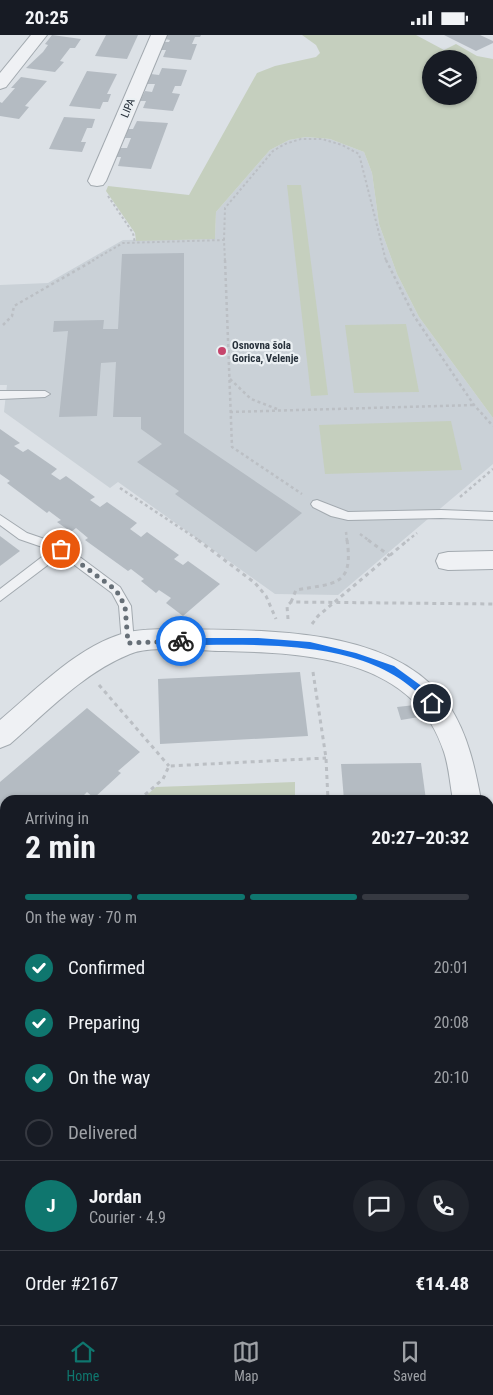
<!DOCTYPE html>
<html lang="en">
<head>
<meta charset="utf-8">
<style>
	:root { --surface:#171b24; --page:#20242c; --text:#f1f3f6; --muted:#9ea1a6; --line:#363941; --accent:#0f766e }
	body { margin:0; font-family:"Roboto Condensed",sans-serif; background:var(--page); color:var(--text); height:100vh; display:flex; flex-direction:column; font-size:19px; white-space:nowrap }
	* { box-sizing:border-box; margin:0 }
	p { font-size:16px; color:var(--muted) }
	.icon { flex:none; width:28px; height:28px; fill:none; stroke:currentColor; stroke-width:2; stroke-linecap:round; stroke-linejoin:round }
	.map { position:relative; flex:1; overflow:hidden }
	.panel { position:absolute; left:0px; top:760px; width:494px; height:530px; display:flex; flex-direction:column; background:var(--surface); border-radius:15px 15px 0 0; box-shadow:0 1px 4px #0004 }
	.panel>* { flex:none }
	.controls { position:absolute; left:422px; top:15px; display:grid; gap:10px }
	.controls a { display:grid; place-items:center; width:55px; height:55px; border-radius:50%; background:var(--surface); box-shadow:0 1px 4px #0004; font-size:25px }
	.pin { position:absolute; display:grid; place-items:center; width:42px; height:42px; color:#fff; margin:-21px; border:2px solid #fff; border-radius:50%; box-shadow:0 1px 5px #0007 }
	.courier { position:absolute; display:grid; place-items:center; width:50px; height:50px; margin:-25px; border:4px solid #1a73e8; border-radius:50%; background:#fff; color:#222; box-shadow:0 1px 6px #0007 }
	.overview em { font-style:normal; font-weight:700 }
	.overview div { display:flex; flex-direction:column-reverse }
	.overview { display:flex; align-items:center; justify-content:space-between; height:85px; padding:0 25px }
	h1 { font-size:32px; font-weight:700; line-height:38px }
	.bar { display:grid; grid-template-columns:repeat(4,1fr); gap:8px 5px; align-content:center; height:60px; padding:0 25px }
	.bar i { height:6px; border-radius:4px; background:var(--line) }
	.bar .current { background:var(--accent) }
	.bar p { grid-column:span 4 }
	.line { display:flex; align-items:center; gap:12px; padding:0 25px; border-top:1px solid var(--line) }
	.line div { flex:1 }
	.round { display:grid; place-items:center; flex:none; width:52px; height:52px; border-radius:26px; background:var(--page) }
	ol { padding:0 25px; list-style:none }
	li { display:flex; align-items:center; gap:15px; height:55px }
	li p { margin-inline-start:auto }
	li .icon { padding:5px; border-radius:50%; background:var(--accent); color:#fff; stroke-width:4 }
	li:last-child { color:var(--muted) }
	li i { width:28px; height:28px; border:2px solid var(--line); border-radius:50% }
	.status { display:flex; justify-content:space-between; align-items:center; height:35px; padding:0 25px; background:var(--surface); direction:ltr }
	.status svg { height:14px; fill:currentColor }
	.tab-bar { display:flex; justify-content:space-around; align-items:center; height:70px; border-top:1px solid var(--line); background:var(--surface); font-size:14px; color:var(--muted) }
	.tab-bar a { display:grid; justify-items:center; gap:2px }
	.tab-bar .current { color:var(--accent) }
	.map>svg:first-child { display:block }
</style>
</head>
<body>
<div class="status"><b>20:25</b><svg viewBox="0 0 49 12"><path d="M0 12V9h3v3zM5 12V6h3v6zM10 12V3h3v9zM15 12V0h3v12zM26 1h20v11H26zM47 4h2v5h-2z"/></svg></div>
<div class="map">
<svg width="493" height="1290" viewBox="0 0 493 1290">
	<rect width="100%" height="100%" fill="#dce1e6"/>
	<polygon fill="#cad1d7" points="306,102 330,104 364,117 372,138 379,189 397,239 419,282 493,383 493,429 338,560 275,559 118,447 110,453 4,377 7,350 0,350 0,250 48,248 123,205 215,204 216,177 270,115 289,105"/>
	<g fill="#c5cfbe" fill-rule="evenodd">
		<path d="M302,0H416L444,15L456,9L477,21L493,24V383L419,282L397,239L379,189L372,138L364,117L330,104L306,102L289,105L270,115L216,177L215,204L136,206L135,198L106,156L108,151L189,160L257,38L275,31L316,22L320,18L316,10ZM431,24H469V61H431Z"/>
		<polygon points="287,150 301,150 328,360 311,361"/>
		<polygon points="406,289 419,357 354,358 345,290"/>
		<polygon points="451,386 462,435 325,439 319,390"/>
		<polygon points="295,747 295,765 141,765 156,752"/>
	</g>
	<g fill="#b4bbc2">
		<polygon points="52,0 81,4 75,13 70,13 60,26 64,27 55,37 26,33 43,17 48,10 45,9"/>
		<polygon points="106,0 138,0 127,24 95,21"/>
		<polygon points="166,0 201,0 200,2 195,2 192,9 197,9 191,25 163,22 166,15 161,15 164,7 169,7 170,5 165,4"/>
		<polygon points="444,0 480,0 493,6 493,8 476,16"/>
		<polygon points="162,33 187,35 181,51 175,51 172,58 180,59 173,76 143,73 146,66 140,66 145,56 152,57 155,49 147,49 151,39 159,40"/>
		<polygon points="87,36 117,39 107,59 111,59 108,67 103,67 100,74 69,71"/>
		<polygon points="21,42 47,46 25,71 29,72 19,84 0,81 0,67 2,68 15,53 11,53"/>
		<polygon points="64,82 95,84 92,93 87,93 81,107 86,107 82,117 49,114"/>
		<polygon points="137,86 168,88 151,134 118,131 121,122 116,122 120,113 127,113 131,103 125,103 128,94 133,94"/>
		<polygon points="184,218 184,398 302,478 256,517 175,459 179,456 137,427 162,409 141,394 141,382 113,382 116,327 101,328 97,381 59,382 68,296 53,297 54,286 104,285 103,294 118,294 122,219"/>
		<polygon points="0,394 20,408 14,411 23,417 28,414 57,434 51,439 60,445 66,441 95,462 90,465 100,472 107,467 137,488 130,494 141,502 147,497 179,520 174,524 183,530 188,526 220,549 183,581 166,568 171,563 159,555 156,558 141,546 144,544 131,534 128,536 85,505 88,503 76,493 71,497 57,487 61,485 49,476 47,478 7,448 10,446 0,439"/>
		<polygon points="0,501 20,516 0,531"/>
		<polygon points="300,637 308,701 160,709 158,644"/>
		<polygon points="415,670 419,682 401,685 397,672"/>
		<polygon points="87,673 140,717 118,736 121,738 94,763 87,757 80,764 81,765 5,765 5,789 0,785 0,747"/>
		<polygon points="421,728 426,765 344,765 341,729"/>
		<rect x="0" y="829" width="5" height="158"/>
		<polygon points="489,891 493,895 493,1010 489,1006"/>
		<polygon points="5,1095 5,1241 0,1246 0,1100"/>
	</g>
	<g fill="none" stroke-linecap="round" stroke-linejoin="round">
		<defs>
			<g id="service">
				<polygon points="0,356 45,356 50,359 45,362 0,364"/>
				<polygon points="317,465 348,477 441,475 493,477 493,485 441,483 348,485 331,481 313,472 311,469 313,466"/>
				<polygon points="0,480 27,498 65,511 120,552 131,571 134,608 132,612 124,612 122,608 119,571 112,558 61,520 0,566 0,554 51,515 19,504 0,490"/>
				<rect x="489" y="1081" width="4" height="16"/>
				<rect x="489" y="1172" width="4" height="16"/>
			</g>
			<g id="minor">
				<polygon points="31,0 47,0 6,52 0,54 0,38"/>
				<polygon points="151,0 167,0 106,146 103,150 97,151 91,150 88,146"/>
				<polygon points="493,516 493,534 448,535 439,533 436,526 439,519 448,517"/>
				<path d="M175,594C261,596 396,589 450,672C468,700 475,733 481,765H453C450,749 449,732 444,717C414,622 306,618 224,616C200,616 150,610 130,619C83,638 47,677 10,709L0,713V685C37,654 81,608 129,597C144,594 160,594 175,594Z"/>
				<polygon points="489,829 493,831 493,863 489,861"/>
				<polygon points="438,1285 474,1285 475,1290 437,1290"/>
			</g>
		</defs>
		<use href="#service" stroke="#a2a9af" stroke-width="2"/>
		<use href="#minor" stroke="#a2a9af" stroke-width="2"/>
		<g stroke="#bbbfc4" stroke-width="2" stroke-dasharray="2.5 2.5" stroke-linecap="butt">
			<polyline points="108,161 133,198 135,208"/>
			<polyline points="224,205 225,173 273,116 285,109 301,104 322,104 342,110 359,119 386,226"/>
			<polyline points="92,226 123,208 224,205 225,226"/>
		</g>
		<g stroke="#bbbfc4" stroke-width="2.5" stroke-dasharray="3 3" stroke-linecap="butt">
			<polyline points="225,225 232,412 302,459"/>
			<polyline points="386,225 414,281 474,370 493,391"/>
			<polyline points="3,290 12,281 14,271 94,225"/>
			<polyline points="230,344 251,364 277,374"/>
			<polyline points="230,377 474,370"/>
			<polyline points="120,453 200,506"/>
			<polyline points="460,462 493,434"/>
			<polyline points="346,497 347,506"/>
			<polyline points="360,499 370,506"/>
			<polyline points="407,506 417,498"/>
		</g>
		<g stroke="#bbbfc4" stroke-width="3" stroke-dasharray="4 4" stroke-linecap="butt">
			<polyline points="198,505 255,548 266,561 276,584"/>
			<polyline points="368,505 390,521"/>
			<path d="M291,567L296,555C334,548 354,552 347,505"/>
			<polyline points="288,584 287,571 291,567 493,569"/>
			<polyline points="312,589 318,581 408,505"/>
			<polyline points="313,637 326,723 328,765"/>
			<polyline points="99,650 169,731"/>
			<polyline points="139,765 163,744 169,731 326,723"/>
		</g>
		<g stroke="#bbbfc4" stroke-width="4" stroke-dasharray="5 5" stroke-linecap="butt">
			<polyline points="0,997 5,996"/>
			<polyline points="489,1010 493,1013"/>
			<polyline points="0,1288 4,1290"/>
			<polyline points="29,1290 34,1285"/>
		</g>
		<use href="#service" fill="#eff1f4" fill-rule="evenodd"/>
		<use href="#minor" fill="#eff1f4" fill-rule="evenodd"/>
	</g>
	<path fill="#1a73e8" d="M181,603H258L310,607L356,618L394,631L427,655L436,668L435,670H429C374,602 260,610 181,610L177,606Z"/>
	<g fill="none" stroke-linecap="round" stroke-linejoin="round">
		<polyline stroke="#666f77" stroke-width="5" stroke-dasharray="0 9" points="61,514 116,555 125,571 128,608 181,606"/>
	</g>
	<circle fill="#c6456c" stroke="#ebf0f3" stroke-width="2" cx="222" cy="316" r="5"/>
	<g text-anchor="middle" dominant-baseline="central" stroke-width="4.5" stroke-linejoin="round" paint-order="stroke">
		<g font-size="11" fill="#27313b" stroke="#ebf0f3">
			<text transform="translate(128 73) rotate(-67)">LIPA</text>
		</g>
		<g font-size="11" font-weight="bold" fill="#27313b" stroke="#ebf0f3" text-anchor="start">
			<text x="232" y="310">Osnovna šola<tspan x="232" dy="13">Gorica, Velenje</tspan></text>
		</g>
	</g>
</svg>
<div class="controls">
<a><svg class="icon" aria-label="layers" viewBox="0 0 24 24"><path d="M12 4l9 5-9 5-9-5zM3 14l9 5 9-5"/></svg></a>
</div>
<div class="pin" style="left:61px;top:514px;background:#ea580c"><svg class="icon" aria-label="bag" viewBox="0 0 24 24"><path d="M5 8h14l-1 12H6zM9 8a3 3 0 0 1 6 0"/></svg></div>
<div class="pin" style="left:432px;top:668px;background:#1f2937"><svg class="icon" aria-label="home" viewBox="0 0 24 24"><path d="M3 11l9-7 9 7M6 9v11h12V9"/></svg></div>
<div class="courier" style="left:181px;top:606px"><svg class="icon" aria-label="bike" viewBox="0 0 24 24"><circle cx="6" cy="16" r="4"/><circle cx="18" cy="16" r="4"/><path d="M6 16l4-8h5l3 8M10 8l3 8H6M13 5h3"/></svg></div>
<section class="panel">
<div class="overview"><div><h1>2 min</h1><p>Arriving in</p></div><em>20:27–20:32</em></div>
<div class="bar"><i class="current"></i><i class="current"></i><i class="current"></i><i></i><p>On the way · 70 m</p></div>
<ol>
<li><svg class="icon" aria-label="check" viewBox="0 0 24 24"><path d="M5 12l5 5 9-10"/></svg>Confirmed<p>20:01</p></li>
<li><svg class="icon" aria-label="check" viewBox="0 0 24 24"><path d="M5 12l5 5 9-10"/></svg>Preparing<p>20:08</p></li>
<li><svg class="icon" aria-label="check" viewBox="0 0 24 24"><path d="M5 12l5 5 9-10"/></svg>On the way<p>20:10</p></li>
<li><i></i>Delivered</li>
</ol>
<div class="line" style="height:90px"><b class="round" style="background:var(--accent);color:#fff">J</b><div><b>Jordan</b><p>Courier · 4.9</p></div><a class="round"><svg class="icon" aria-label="chat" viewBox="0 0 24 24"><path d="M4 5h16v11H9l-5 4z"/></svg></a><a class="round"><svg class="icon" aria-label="phone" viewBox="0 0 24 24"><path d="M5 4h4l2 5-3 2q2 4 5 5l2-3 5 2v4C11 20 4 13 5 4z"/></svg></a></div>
<div class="line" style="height:65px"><div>Order #2167</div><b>€14.48</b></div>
</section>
</div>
<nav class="tab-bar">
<a class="current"><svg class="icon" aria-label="home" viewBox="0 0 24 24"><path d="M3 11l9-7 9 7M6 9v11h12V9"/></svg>Home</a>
<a><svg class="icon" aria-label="map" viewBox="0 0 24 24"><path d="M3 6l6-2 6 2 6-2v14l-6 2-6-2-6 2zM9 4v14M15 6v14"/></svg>Map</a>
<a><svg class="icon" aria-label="saved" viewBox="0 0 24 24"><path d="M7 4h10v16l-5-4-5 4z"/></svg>Saved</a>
</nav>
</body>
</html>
